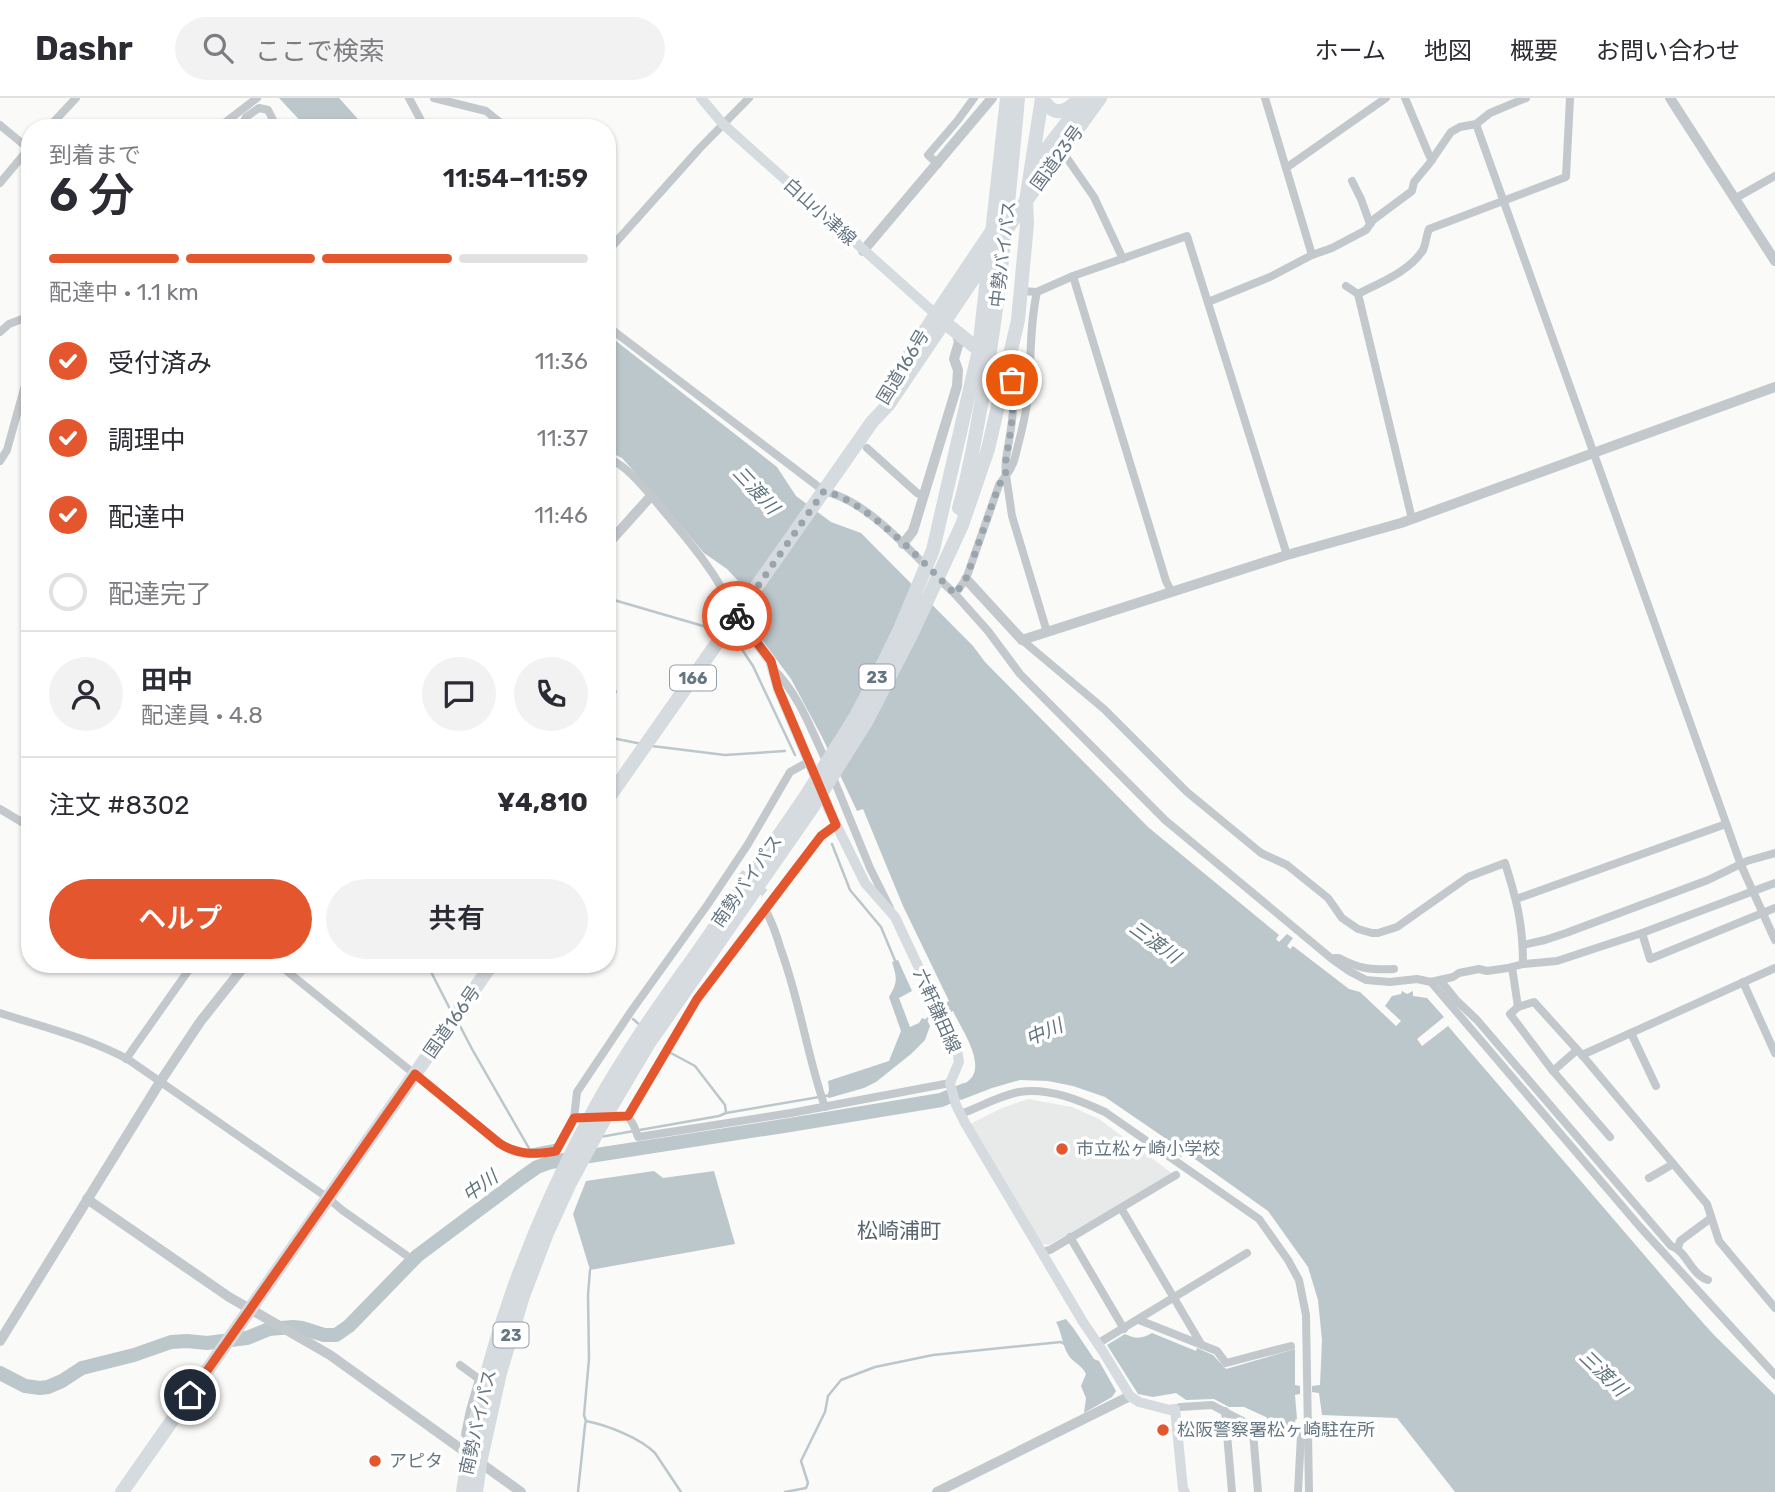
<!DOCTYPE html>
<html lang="ja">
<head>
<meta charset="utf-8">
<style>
	:root { --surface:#fff; --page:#f2f2f3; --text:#2b2b33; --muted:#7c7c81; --line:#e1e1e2; --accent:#e4572e }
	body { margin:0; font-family:Rubik,"Noto Sans JP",sans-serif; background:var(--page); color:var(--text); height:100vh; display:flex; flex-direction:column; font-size:26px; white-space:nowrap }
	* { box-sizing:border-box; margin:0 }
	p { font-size:23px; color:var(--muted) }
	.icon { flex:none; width:38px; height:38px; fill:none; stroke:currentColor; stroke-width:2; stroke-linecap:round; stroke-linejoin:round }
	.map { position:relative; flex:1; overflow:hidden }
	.drawer { position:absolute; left:21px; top:21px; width:595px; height:854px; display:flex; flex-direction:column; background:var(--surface); border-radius:28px; box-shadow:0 2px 5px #0004 }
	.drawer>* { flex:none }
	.pin { position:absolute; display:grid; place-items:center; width:60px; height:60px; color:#fff; margin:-30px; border:4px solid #fff; border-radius:50%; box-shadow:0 2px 7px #0007 }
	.courier { position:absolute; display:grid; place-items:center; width:70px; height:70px; margin:-35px; border:5px solid #e4572e; border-radius:50%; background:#fff; color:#222; box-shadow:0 2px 9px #0007 }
	.head em { font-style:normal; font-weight:600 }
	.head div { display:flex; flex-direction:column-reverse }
	.head { display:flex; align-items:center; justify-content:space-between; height:119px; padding:0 28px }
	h1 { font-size:46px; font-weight:600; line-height:52px }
	.bar { display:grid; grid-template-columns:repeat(4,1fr); gap:10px 7px; align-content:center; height:84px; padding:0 28px }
	.bar i { height:9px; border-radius:5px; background:var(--line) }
	.bar .selected { background:var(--accent) }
	.bar p { grid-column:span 4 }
	.line { display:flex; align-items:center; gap:18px; padding:0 28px; border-top:2px solid var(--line) }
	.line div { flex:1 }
	.round { display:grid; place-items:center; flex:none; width:74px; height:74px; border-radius:37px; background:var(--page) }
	ol { padding:0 28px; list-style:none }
	li { display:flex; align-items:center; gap:21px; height:77px }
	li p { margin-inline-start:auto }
	li .icon { padding:7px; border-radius:50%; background:var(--accent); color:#fff; stroke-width:4 }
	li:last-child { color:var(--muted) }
	li i { width:38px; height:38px; border:4px solid var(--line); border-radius:50% }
	.button { display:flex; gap:14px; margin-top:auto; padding:14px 28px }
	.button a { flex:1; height:80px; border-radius:42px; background:var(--accent); color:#fff; font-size:28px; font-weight:600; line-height:80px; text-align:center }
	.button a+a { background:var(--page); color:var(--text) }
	header { display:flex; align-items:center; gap:42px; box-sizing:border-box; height:98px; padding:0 35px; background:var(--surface); border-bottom:2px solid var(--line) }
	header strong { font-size:33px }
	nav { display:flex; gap:38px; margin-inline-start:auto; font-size:24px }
	.search { width:490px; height:63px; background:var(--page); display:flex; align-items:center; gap:18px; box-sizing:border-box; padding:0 24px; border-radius:38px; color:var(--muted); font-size:26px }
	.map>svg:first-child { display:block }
</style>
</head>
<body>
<header>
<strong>Dashr</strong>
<div class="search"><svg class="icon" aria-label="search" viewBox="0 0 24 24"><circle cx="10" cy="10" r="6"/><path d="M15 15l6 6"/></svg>ここで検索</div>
<nav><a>ホーム</a><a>地図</a><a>概要</a><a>お問い合わせ</a></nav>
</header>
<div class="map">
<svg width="1775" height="1394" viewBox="0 0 1775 1394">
	<rect width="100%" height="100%" fill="#fafaf8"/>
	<polygon fill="#e8e9e9" points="1028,1001 1072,1009 1099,1021 1173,1076 1049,1147 1042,1146 970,1026 1002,1010"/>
	<g fill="#bbc7cb">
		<polygon points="279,0 339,0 366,30 307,30"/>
		<path d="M607,236L777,369L796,398L831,424L861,435L973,548L985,564L1148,729L1279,837L1276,841L1279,844L1287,836L1293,840L1287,848L1290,851L1293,848L1349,891L1360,894L1396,928L1401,923L1385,908L1392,898L1401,896L1402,893L1407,896L1413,893V898L1427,900L1444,919L1417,941L1422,948L1448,928L1688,1208L1713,1236L1775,1297V1394H1455L1397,1320L1322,1317L1319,1295L1312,1294V1288L1320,1287L1322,1242L1318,1202L1308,1169L1268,1113L1185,1054L1181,1059L1178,1057L1181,1051L1105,999L1073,988L1048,983L1020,982L992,990L961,1002L957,989C961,987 964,986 967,984C989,969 961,931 953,913L947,916L943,907L949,903L903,808L863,711L857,713L822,639L791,581L750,526V517L756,509L741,486L727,471L704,455L656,398L622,360L607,353Z"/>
		<path d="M898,862L912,893L899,900L910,929L919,925L922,920L927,922L930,928L925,942L911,956L876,984L864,990L829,1000L827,999L829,992L828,983L889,963L901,933L889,899C898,884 897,880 892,864Z"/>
		<polygon points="654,1073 663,1080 714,1073 735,1146 590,1172 573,1116 586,1083"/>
		<path d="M1066,1221L1074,1231L1094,1261L1099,1263L1116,1293L1112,1299L1084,1315L1086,1300L1081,1288L1086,1276C1082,1267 1074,1265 1069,1258C1062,1248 1062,1234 1056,1224Z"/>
		<path d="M1152,1235L1196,1253L1197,1250L1213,1257L1226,1271L1295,1251V1287L1300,1288V1296L1295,1297L1297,1321L1295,1322L1296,1327L1284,1330L1273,1328L1266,1319L1244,1309H1229L1214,1301L1186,1302L1176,1295L1153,1299L1138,1296L1107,1247L1125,1236C1135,1241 1142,1241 1152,1235Z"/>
	</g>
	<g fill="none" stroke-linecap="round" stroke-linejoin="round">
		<g stroke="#bbc7cb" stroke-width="2.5">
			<polyline points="607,500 710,530"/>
			<polyline points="735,541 753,568 795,657"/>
			<polyline points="607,577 616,594"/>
			<polyline points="607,639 642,646"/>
			<polyline points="652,648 725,657 785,653"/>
			<polyline points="607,686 609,683 613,641"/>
			<polyline points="832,746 850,792 881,829 896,865"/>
			<polyline points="427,866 451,913"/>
			<polyline points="633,921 641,928"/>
			<polyline points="458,924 472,951 530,1052 555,1047"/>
			<polyline points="925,924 928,920 936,916"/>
			<polyline points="669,954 695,968 725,1007 726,1015 831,997"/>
			<polyline points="600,1039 719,1018 726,1015"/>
			<path d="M586,1323C607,1327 640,1340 655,1355L681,1394"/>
			<polyline points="578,1394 585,1327 586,1323 584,1317 589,1261 588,1197 590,1172"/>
			<polyline points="785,1394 806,1390 808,1385 801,1363 825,1314 828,1298 841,1282 875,1269 933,1257 1061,1244 1066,1247"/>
		</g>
		<polyline stroke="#bbc7cb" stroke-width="14" points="0,1275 25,1288 40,1290 48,1289 62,1283 82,1270 134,1257 171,1244 187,1243 207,1245 247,1240 269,1231 293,1229 302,1230 324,1237 336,1237 349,1228 417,1158 520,1081 537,1069 551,1064 790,1027 941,1002 965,992"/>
		<polyline stroke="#d5d9db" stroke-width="8" stroke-dasharray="8 4" stroke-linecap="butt" points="740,775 766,796"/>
		<g stroke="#c3c8cc" stroke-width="8">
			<polyline points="409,0 425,30"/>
			<polyline points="434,0 486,13 507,30"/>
			<polyline points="1265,0 1312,157"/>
			<polyline points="1405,0 1429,57 1432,62"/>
			<polyline points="1476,26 1741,767 1775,842"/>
			<polyline points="0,27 29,51"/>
			<polyline points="48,30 76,0"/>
			<polyline points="218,30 257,0"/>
			<polyline points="241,30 246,19 259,10 268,12 277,30"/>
			<polyline points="1062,53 1094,99 1123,161"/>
			<polyline points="938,66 928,57 958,22 974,0"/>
			<polyline points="1286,70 1386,0"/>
			<polyline points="1352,83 1361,101 1370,126"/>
			<polyline points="0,85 30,49"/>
			<polyline points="1736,100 1775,78"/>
			<polyline points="607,154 700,50 749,0"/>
			<polyline points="1073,178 1166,483 1171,493"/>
			<polyline points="1346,188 1358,196 1412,421"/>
			<polyline points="1021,193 1037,194 1073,178 1187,138 1287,457"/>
			<path d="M1037,194C1030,225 1031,257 1029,288C1028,307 1023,328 1018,347C1015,359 1014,368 1006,377L1012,418L1047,534"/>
			<path d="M1358,196C1379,185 1409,174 1423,152C1426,146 1426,138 1429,131L1566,79L1570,0"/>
			<polyline points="1208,204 1270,179 1312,157 1332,150 1366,132 1373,122 1412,93 1414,84 1429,66 1451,34 1460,29 1476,26 1490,15 1526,0"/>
			<path d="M607,228L824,393C863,402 900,442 928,470"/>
			<polyline points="0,234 9,226 30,218"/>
			<polyline points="867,350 917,395 924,398"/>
			<path d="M607,359C630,370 646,392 662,411C690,444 719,478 736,518"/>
			<polyline points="0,363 7,352 30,269"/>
			<path d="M937,479L955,496L966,481L999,387L1006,377C1004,365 1007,355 1009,343C1013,320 1016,296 1009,274"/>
			<polyline points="955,496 988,533 1020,576 1165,722 1332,861 1349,873 1366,882 1390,884 1417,881 1431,884 1453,879 1459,875 1479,871 1487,873 1508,870 1523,866 1557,863 1642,835 1775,785"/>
			<path d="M1022,542L1104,611L1187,694L1261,755L1287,767L1328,800L1342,820L1358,831L1372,835H1378L1397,829L1468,779L1505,765C1517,803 1523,826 1523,866"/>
			<path d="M773,571C799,596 812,634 827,665"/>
			<polyline points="832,677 870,770 890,810"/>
			<polyline points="0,711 30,729"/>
			<polyline points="1516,801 1726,726"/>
			<path d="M765,811C772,824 777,838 781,852C800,903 807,958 825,1009"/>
			<polyline points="1642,835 1650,861 1775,810"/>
			<polyline points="1523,847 1545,842 1566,835 1708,782 1747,763 1775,755"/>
			<path d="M1335,860H1339C1359,871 1371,872 1394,871"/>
			<polyline points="278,866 505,1049 529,1056 556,1053 574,1020 592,1019"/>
			<polyline points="1512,869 1518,909 1534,904 1582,957 1707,1106 1719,1143 1775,1210"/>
			<path d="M1440,882L1457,903L1477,922L1671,1148C1687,1153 1690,1176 1708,1182"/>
			<polyline points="1431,884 1640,1129 1775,1277"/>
			<polyline points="1743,884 1775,955"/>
			<polyline points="1518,909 1510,916 1553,973"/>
			<path d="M0,915C43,929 89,940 129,962L328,1100L342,1112L406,1157"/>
			<polyline points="1631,935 1656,988"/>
			<polyline points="1577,952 1553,973 1610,1039"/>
			<polyline points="1582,957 1775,870"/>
			<polyline points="126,961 193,866"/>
			<path d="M961,1016C980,1009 999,998 1019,994C1048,989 1079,1002 1105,1014L1259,1121L1288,1162L1299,1182L1306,1217L1309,1394"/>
			<polyline points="628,1018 697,901 821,738 837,727"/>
			<polyline points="605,1019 628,1018 634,1028 638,1039 791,1015 950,985"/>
			<polyline points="574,1020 577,994 632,912 708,806 748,746 790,674 810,663"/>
			<polyline points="1649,1080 1673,1066"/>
			<polyline points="1121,1110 1201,1246"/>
			<polyline points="1070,1139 1124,1231"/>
			<polyline points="1678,1150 1680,1143 1711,1120"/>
			<polyline points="1041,1154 1050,1152 1176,1077"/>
			<polyline points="1139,1222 1217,1253 1226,1265 1291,1248"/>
			<polyline points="1097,1246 1247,1155"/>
			<polyline points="460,1267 479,1281 470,1312 465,1336 472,1341"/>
			<polyline points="1175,1311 1180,1309 1212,1307 1254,1329 1282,1335 1307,1336"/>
			<polyline points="1225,1313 1232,1394"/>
			<polyline points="1254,1329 1253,1334 1258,1394"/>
			<polyline points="1298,1394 1301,1337"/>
		</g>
		<g stroke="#c3c8cc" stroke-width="10">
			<polyline points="1670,0 1775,163"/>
			<polyline points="863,153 992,0"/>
			<polyline points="903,446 913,433 957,288 958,272 954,261 959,244 957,236"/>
			<polyline points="607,447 651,398"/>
			<polyline points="966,481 1022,542 1287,457 1401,425 1775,289"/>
			<polyline points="87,1101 229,1199 330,1257 521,1394"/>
			<polyline points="0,1243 160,984 200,924 246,866"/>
			<polyline points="937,1394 1130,1298"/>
		</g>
		<g stroke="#d6dbdf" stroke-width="10">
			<polyline points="701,0 723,26 941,221"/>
			<polyline points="736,518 770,563 778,591 829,712 865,785 895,819 957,951 959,964 950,985 956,1007 965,1025 1083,1224 1102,1252 1130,1298 1139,1304 1170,1312 1175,1311 1183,1391 1185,1394"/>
		</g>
		<g stroke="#d6dbdf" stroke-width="14">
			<path d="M1042,0C1054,20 1065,15 1079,1"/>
			<polyline points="1031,71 1086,0"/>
			<polyline points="944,224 979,252"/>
			<polyline points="891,285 936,216 992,133"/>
			<path d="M959,410C970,373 976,334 983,296C1000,198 1009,99 1018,0"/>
			<polyline points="607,702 872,324 888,307 1026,103 1100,0"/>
			<path d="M122,1394C245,1218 368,1042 492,866"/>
			<path d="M463,1394C481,1261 531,1127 595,1010C625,956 661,905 697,855C733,803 770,751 806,698L856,618L880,572L900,531L933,452L979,252L1007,0"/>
			<polyline points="476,1394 480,1365 500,1275 523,1198 547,1135 569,1087 611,1009 649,945 812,710 866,624 912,535 962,427 988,351 1018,222 1027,126 1026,103 1042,0"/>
		</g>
	</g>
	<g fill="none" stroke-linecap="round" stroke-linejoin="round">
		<path stroke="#99a4ac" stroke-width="7" stroke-dasharray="0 12.6" d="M737,518L824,393C867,403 924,465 955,496L966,481L999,387L1006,377C1004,365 1007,356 1009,344C1012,324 1015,302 1012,282"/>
		<path stroke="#e4572e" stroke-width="9" d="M190,1297L415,976L499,1045C517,1057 535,1057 556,1053L574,1020L628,1018L697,901L821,738L836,727L778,590L771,563L737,518"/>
	</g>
	<g fill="#e4572e" stroke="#fff" stroke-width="2.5">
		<circle cx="1062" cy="1051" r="7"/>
		<circle cx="1163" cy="1332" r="7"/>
		<circle cx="375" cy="1363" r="7"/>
	</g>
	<g text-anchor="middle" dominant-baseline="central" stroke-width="7" stroke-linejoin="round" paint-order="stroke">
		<g fill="#fff" stroke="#939fa8" stroke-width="2">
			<rect x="859.5" y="566.5" width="35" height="25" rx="5"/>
			<rect x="670" y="567.5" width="46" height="25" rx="5"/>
			<rect x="493.5" y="1224.5" width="35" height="25" rx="5"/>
		</g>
		<g font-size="16" font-weight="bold" fill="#657683">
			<text x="877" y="579">23</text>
			<text x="693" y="580">166</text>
			<text x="511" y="1237">23</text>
		</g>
		<g font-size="18" fill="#657683" stroke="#fff">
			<text transform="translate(1057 60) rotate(-54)">国道23号</text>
			<text transform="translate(820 114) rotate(42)">白山小津線</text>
			<text transform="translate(1003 156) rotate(-83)">中勢バイパス</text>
			<text transform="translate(903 269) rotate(-59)">国道166号</text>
			<text transform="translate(747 783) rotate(-55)">南勢バイパス</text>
			<text transform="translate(937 913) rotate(66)">六軒鎌田線</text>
			<text transform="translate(452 924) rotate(-55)">国道166号</text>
			<text transform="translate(478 1324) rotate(-77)">南勢バイパス</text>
		</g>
		<g font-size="18" fill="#657683" stroke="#fff" text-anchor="start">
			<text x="1076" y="1051">市立松ヶ崎小学校</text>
			<text x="1177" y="1332">松阪警察署松ヶ崎駐在所</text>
			<text x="389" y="1363">アピタ</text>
		</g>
		<g font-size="19" font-style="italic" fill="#60757c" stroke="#fff">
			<text transform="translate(756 392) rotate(47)">三渡川</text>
			<text transform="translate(1155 844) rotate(36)">三渡川</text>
			<text transform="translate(1044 934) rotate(-24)">中川</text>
			<text transform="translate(480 1088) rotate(-36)">中川</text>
			<text transform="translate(1603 1275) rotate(44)">三渡川</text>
		</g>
		<g font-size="21" fill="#57646e" stroke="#fff">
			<text x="899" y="1132">松崎浦町</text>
		</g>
	</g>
</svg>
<div class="pin" style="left:1012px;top:282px;background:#ea580c"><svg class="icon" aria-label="bag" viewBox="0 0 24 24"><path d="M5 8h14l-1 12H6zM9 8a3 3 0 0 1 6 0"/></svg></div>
<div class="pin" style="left:190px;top:1297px;background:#1f2937"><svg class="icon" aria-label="home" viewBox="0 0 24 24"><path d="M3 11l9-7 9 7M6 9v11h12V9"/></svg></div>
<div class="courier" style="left:737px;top:518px"><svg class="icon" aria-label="bike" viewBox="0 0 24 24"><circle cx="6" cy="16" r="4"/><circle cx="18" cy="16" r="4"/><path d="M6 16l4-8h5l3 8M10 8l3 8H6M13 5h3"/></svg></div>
<section class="drawer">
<div class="head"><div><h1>6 分</h1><p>到着まで</p></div><em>11:54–11:59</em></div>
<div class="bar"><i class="selected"></i><i class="selected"></i><i class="selected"></i><i></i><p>配達中 · 1.1 km</p></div>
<ol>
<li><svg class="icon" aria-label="check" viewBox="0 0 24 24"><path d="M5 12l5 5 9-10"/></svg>受付済み<p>11:36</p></li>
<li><svg class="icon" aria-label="check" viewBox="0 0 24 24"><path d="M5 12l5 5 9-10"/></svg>調理中<p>11:37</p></li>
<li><svg class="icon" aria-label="check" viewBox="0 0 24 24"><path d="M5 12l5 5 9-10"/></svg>配達中<p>11:46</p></li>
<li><i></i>配達完了</li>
</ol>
<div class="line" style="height:126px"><a class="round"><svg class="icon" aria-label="person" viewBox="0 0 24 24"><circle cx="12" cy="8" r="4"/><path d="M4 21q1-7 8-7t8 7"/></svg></a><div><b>田中</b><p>配達員 · 4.8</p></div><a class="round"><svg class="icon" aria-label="chat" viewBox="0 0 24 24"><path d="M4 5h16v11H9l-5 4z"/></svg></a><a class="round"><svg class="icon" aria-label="phone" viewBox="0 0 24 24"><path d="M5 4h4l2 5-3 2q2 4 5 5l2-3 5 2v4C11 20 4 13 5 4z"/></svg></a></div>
<div class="line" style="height:91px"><div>注文 #8302</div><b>¥4,810</b></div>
<div class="button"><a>ヘルプ</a><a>共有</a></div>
</section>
</div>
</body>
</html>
